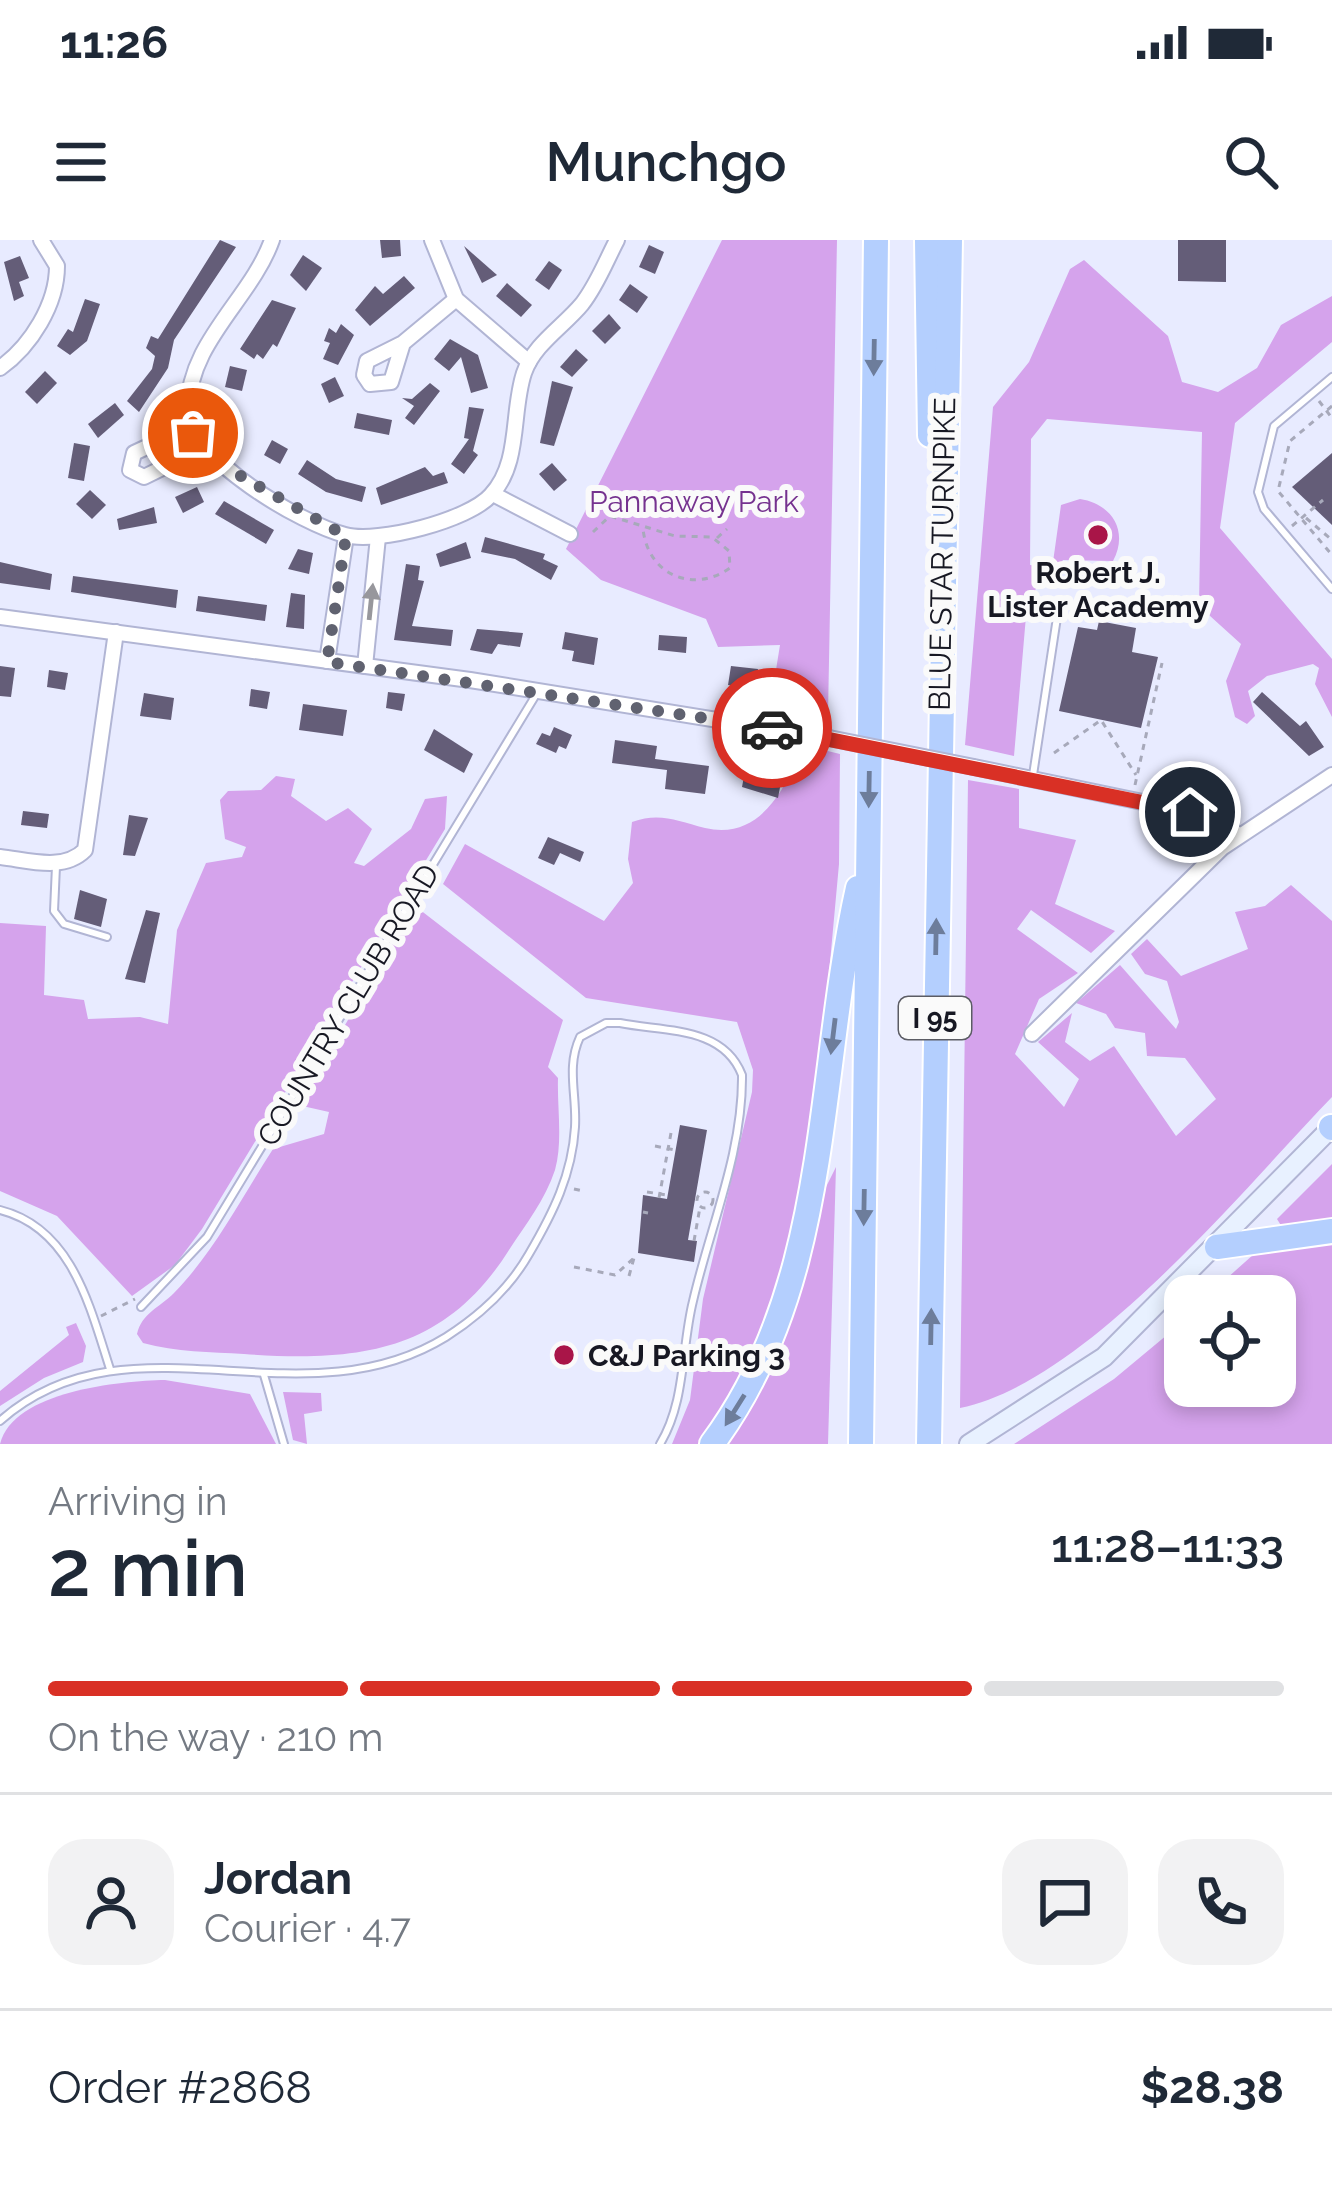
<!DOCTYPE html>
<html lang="en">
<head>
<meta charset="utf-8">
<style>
	:root { --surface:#fff; --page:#f2f2f3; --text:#1f2937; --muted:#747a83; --line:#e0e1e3; --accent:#d93025 }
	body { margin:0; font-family:Raleway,sans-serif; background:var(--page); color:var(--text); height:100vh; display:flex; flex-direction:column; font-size:45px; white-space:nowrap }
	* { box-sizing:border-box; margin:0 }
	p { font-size:39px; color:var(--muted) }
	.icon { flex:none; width:66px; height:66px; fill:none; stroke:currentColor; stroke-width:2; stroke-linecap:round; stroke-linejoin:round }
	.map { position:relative; height:1204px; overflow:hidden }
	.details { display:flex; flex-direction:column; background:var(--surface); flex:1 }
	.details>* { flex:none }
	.tools { position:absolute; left:1164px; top:1035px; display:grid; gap:24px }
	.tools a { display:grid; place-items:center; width:132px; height:132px; border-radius:24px; background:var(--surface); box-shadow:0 6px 18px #0003; font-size:60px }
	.pin { position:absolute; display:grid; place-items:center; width:102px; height:102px; color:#fff; margin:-51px; border:6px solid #fff; border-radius:50%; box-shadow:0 3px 12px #0007 }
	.courier { position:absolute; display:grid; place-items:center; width:120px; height:120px; margin:-60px; border:9px solid #d93025; border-radius:50%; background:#fff; color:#222; box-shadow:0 3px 15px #0007 }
	.overview em { font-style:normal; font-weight:600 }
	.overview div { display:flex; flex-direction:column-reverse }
	.overview { display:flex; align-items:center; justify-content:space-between; height:204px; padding:0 48px }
	h1 { font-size:78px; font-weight:600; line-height:90px }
	.bar { display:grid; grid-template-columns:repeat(4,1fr); gap:18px 12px; align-content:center; height:144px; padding:0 48px }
	.bar i { height:15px; border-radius:9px; background:var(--line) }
	.bar .current { background:var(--accent) }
	.bar p { grid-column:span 4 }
	.line { display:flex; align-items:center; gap:30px; padding:0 48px; border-top:3px solid var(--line) }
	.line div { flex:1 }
	.round { display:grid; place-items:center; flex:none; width:126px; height:126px; border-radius:36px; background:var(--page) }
	.status { display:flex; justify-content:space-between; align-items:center; height:84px; padding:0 60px; background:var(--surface); direction:ltr }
	.status svg { height:33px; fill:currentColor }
	header { display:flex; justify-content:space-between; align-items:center; height:156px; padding:0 48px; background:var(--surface); font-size:54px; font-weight:600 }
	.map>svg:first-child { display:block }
</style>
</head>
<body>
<div class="status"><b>11:26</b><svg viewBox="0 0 49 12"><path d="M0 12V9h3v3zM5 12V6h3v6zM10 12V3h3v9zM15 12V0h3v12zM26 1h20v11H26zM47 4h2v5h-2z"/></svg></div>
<header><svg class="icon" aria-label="menu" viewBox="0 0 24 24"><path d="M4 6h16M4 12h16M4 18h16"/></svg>Munchgo<svg class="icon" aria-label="search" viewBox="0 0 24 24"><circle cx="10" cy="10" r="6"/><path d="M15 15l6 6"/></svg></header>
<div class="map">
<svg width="1332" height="1204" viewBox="0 0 1332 1204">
	<rect width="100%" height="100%" fill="#e8ebff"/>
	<g fill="#d5a3ec">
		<polygon points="722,0 837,0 828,474 770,467 780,405 718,407 706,379 601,340 566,309"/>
		<polygon points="1084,20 1168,96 1182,142 1218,152 1257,128 1281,85 1332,56 1332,102 1235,183 1220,288 1332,419 1332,477 1315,444 1319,428 1313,424 1267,436 1248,451 1255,476 1247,484 1235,477 1226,441 1241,404 1199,366 1202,192 1047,179 1031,199 1030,325 1044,326 1026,376 1014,516 965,505 993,167 1029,122 1070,29"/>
		<path d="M1080,259C1112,264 1129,291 1113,321L1063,320L1058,327L1053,322L1061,265Z"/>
		<path d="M803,505L840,514L839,624L814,897L776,1071L704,1204H672L690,1160L703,1059L752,852L753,830L737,782L586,758L443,644L465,604L604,681L633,643L628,619L632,582C660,572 677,581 705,588C761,601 786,547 803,505Z"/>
		<polygon points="276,536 295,539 291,556 326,581 348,568 372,589 354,623 364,626 411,589 425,559 447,556 445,589 202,989 175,1025 132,1056 57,976 0,951 0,683 46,686 44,755 84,760 88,779 140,777 168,784 177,690 206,623 242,617 246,607 225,599 220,560 228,551 261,550"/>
		<path d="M968,540L1019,549V588L1076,600L1055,664L1115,691L1091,713L1031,670L1017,689L1078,733L1039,759L1015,814L1064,867L1079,839L1038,802L1072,773L1065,802L1090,821L1114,806L1176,896L1216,859L1185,818L1147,816L1145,793L1115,788L1106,774L1076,763L1120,725L1176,789L1179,782L1167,741L1145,734L1131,714L1147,699L1181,736L1248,709L1235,672L1265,666L1291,645L1332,681V857C1243,949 1086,1143 960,1168Z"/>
		<path d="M415,666L563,780L548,827L558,838C557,867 563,902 555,930C545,960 526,984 509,1010C444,1113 358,1122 244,1114C211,1112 176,1112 143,1103L137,1094C142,1073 159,1068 174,1053C214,1012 242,957 273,909L324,894L329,872L298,865Z"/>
		<polygon points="1332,924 1332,983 1282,987 1277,979"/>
		<polygon points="836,927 828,1204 720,1204 822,955"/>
		<polygon points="1332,998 1332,1204 1014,1204 1114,1139 1185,1080 1185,1146 1275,1146 1275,1056 1207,1056 1254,1014"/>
		<polygon points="76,1083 86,1106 83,1122 44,1138 0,1166 0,1151 69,1095 66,1087"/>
		<path d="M165,1140L250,1154L276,1204H0C13,1151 120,1141 165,1140Z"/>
		<polygon points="283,1152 321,1153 322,1171 304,1174 307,1204 293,1200"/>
	</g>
	<g fill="#645d78">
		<polygon points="220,0 236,7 174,100 168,128 139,172 127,161 152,129 155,116 146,108 151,96 158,99"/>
		<polygon points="380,0 400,0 401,16 382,18"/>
		<polygon points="1178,0 1226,0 1226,42 1178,41"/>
		<polygon points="649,5 664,12 655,34 639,27"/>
		<polygon points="464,6 497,35 482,43"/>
		<polygon points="303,15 322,28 306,51 290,35"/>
		<polygon points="20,16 29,38 19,42 24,56 14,61 4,22"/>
		<polygon points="549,21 562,30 549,50 535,40"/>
		<polygon points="404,36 415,48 370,86 355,70 375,46 383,54"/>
		<polygon points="507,43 532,65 521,77 496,56"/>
		<polygon points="630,44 648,57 637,73 619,60"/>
		<polygon points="85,59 100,64 87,101 70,115 57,106 68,89 73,92"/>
		<polygon points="272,60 296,68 277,107 273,104 263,119 257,114 254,119 240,109"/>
		<polygon points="609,74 621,88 605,104 592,91"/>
		<polygon points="341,84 354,95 338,125 323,119 330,103 324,101 329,88 336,93"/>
		<polygon points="450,99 478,115 488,148 471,153 461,117 449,131 434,119"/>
		<polygon points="576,109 588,120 572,137 560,127"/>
		<polygon points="230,126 247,130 242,151 225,147"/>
		<polygon points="45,131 57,143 37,164 25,152"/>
		<polygon points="335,137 344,156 329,163 321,144"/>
		<polygon points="552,141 573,147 554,206 540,203"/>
		<polygon points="430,143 440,151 414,185 405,178 414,166 402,158 412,159"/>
		<polygon points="115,163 124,175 98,198 88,184"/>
		<polygon points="469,167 484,169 473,211 478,215 464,234 451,224 469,199 464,198"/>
		<polygon points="357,173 392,180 389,195 354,188"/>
		<polygon points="272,200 288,209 280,224 264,215"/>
		<polygon points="74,203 90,206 84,241 68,238"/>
		<polygon points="1332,213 1332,285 1292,247"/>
		<polygon points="307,220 336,239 366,247 362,262 326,252 298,234"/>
		<polygon points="552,223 567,240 554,251 539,234"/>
		<polygon points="425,227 433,236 444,232 448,243 381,265 376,248"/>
		<polygon points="197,247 204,262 183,273 175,257"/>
		<polygon points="90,250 106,265 92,279 76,264"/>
		<polygon points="224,261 274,290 266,304 215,274"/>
		<polygon points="154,267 157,283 119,290 117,279"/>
		<polygon points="485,297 545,314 543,319 558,326 551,340 515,319 481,312"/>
		<polygon points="466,302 471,318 440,327 436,314"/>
		<polygon points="298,309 313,313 309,334 288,329"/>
		<polygon points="0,322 52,334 50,350 0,343"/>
		<polygon points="406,324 420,326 418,340 424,341 412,386 453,390 451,406 394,400"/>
		<polygon points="73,336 178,350 176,368 71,352"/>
		<polygon points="291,353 305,355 304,389 286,387"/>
		<polygon points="198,356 267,365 265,381 196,371"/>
		<polygon points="1099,381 1136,388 1132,412 1158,417 1141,488 1059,471 1078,387 1097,390"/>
		<polygon points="477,389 523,393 520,407 498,404 492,414 470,410"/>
		<polygon points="565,392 598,398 594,425 572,421 574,411 562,409"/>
		<polygon points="659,395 687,397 686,413 658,410"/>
		<polygon points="0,426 15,428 11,457 0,456"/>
		<polygon points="731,426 758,429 755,449 728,445"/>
		<polygon points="49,430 68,433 65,450 47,447"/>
		<polygon points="251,449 270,452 267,469 249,466"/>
		<polygon points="388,452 405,454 402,471 386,468"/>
		<polygon points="1262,452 1300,486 1306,481 1324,507 1309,516 1253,462"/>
		<polygon points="144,453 174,458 171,480 140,476"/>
		<polygon points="303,464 347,470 343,496 299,490"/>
		<polygon points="554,487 572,495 566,509 559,506 556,513 536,504 542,493 550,496"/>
		<polygon points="434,489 473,514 464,533 424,510"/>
		<polygon points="615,500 657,506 655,519 709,526 705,554 665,549 667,530 612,523"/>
		<polygon points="761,521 784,526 778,558 742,547 746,526 760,529"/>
		<polygon points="23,571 49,574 47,588 21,585"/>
		<polygon points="129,575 148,578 135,616 123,615"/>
		<polygon points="548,597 584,612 580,622 560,613 554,625 538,618"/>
		<polygon points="80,650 107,659 101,687 74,679"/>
		<polygon points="146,670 160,673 145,743 125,739"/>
		<polygon points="680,885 707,890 688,1000 697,1001 694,1022 638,1013 643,955 667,959"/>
	</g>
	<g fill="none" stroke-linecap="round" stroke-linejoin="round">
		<defs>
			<g id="lane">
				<polyline points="1332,137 1274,186 1258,252 1264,269 1332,349"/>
				<polyline points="1033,535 1058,371"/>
				<polyline points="56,626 54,671 64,684 107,697"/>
				<path d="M0,970C72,988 90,1067 110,1129"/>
				<polyline points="141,1067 207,997 537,453"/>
				<polyline points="264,1135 284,1204"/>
				<path d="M0,1181C128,1067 300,1187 446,1097C479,1076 509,1049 529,1014C553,973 572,935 575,887C577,855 566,827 580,797L606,783H620C665,792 723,786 742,835C743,912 710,987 693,1061C681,1109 686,1161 660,1204"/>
			</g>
			<g id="street">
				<path d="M272,0C251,59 188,102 188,170C188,218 302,284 345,295C378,304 469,280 491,255C521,223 511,172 524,133C534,104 563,87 582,64C597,45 606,21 617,0"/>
				<polyline points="432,0 456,59 529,122"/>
				<polyline points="403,103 391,142 370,144 364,135 367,121 403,103 456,59"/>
				<path d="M0,128C31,106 57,64 57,26L41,0"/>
				<polyline points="190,187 134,213 130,230 144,237 203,208"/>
				<polyline points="493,254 570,294"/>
				<polyline points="0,377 470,440 829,498"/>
				<polyline points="327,421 346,296"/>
				<polyline points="365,426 378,297"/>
				<polyline points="974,527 1210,576 1239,595"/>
				<path d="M0,617C28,620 63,632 85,610L116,392"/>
				<polyline points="1032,794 1222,608 1332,535"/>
			</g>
			<polyline id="secondary" points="969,1204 1104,1117 1332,887"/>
			<g id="highway">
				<polyline points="927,0 930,195"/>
				<polyline points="1331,887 1332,888"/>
				<polyline points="1217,1007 1332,991"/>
				<path d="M712,1204C832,1043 816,835 858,648"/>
				<polyline points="861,1204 876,0"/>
				<polyline points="929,1204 950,0"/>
			</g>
		</defs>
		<use href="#lane" stroke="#b1b5d4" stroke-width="10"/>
		<use href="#street" stroke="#b1b5d4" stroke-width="18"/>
		<use href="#secondary" stroke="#b1b5d4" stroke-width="22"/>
		<use href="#highway" stroke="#fff" stroke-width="28"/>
		<g stroke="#a7a9ba" stroke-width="3" stroke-dasharray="6 6" stroke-linecap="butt">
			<polyline points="1319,161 1332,178"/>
			<polyline points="1332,166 1290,201 1278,251 1332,315"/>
			<polyline points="1306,278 1332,300"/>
			<polyline points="1292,286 1323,260"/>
			<path d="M593,292L610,276L675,296L712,297L729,311L730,328C693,354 648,335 643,289"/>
			<polyline points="717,298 727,289"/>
			<polyline points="1054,513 1101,480 1136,535"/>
			<polyline points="1135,545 1162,423"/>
			<polyline points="655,906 675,910"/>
			<polyline points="574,949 583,951"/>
			<polyline points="647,952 667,955"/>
			<circle cx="705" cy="960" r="8"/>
			<polyline points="659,958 671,893"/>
			<polyline points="643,972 648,973"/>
			<polyline points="694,1001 700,967"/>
			<polyline points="574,1027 615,1035 635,1017"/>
			<polyline points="629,1036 634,1018"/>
			<polyline points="101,1076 135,1059"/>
		</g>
		<use href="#lane" stroke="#fff" stroke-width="6"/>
		<use href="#street" stroke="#fff" stroke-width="14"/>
		<use href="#secondary" stroke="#e8f1ff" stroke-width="18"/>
		<use href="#highway" stroke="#b4cffe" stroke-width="24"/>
		<defs>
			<polyline id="street-bridge" points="829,498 974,527"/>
		</defs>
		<use href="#street-bridge" stroke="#b1b5d4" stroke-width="18" stroke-linecap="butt"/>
		<use href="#street-bridge" stroke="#fff" stroke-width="14"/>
	</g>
	<defs><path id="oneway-solid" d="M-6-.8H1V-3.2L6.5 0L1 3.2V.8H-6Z" transform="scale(3)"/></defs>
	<g fill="#6d7d9b">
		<use href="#oneway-solid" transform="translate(874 117) rotate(91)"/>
		<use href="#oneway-solid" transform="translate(869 549) rotate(91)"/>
		<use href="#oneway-solid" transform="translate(936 697) rotate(-89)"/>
		<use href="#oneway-solid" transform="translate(833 796) rotate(97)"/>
		<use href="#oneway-solid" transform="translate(864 967) rotate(91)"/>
		<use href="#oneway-solid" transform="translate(931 1087) rotate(-89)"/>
		<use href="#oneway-solid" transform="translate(735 1170) rotate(122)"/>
	</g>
	<use fill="#97979c" href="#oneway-solid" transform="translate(371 362) rotate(-84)"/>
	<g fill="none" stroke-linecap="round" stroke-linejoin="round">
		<polyline stroke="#606270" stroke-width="12" stroke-dasharray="0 21.6" points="193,193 227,228 346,296 327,422 772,488"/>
		<polyline stroke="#d93025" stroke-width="15" points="772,488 1190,572"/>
	</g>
	<g fill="#a91548" stroke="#fafafa" stroke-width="4.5">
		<circle cx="1098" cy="295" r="12"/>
		<circle cx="564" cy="1115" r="12"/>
	</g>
	<g text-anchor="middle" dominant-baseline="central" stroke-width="12" stroke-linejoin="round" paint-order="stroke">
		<rect fill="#fafafa" stroke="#5b5c64" stroke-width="3" x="899" y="757" width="72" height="42" rx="9"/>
		<g font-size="27" font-weight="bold" fill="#171823">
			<text x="935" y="778">I 95</text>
		</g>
		<g font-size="30" fill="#75328f" stroke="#fafafa">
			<text x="694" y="261">Pannaway Park</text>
		</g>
		<g font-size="30" fill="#171823" stroke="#fafafa">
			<text transform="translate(942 314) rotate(-89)">BLUE STAR TURNPIKE</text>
			<text transform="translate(348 765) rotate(-59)">COUNTRY CLUB ROAD</text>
		</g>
		<g font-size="30" font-weight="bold" fill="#171823" stroke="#fafafa">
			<text x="1098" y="332">Robert J.<tspan x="1098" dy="34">Lister Academy</tspan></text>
			<text x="588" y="1115" text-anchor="start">C&amp;J Parking 3</text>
		</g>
	</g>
</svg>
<div class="tools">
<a><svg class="icon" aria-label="locate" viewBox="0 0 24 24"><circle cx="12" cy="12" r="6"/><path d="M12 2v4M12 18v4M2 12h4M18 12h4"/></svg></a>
</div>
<div class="pin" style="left:193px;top:193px;background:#ea580c"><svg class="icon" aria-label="bag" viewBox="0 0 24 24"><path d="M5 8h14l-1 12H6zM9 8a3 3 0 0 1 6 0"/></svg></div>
<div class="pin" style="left:1190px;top:572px;background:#1f2937"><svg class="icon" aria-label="home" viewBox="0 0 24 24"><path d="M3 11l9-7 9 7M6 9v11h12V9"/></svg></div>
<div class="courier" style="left:772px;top:488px"><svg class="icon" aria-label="car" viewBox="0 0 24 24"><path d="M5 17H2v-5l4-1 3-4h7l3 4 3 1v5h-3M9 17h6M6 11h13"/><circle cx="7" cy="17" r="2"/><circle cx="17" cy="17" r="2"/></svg></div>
</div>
<section class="details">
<div class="overview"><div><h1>2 min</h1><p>Arriving in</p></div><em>11:28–11:33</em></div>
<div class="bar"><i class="current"></i><i class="current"></i><i class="current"></i><i></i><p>On the way · 210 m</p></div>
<div class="line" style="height:216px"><a class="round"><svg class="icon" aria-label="person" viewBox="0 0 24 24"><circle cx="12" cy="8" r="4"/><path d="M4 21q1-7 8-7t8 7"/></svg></a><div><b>Jordan</b><p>Courier · 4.7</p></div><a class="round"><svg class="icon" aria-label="chat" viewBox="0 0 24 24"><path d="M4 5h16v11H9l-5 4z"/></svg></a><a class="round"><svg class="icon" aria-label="phone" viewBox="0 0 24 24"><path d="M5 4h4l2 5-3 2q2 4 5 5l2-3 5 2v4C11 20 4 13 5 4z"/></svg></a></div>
<div class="line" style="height:156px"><div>Order #2868</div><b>$28.38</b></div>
</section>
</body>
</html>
